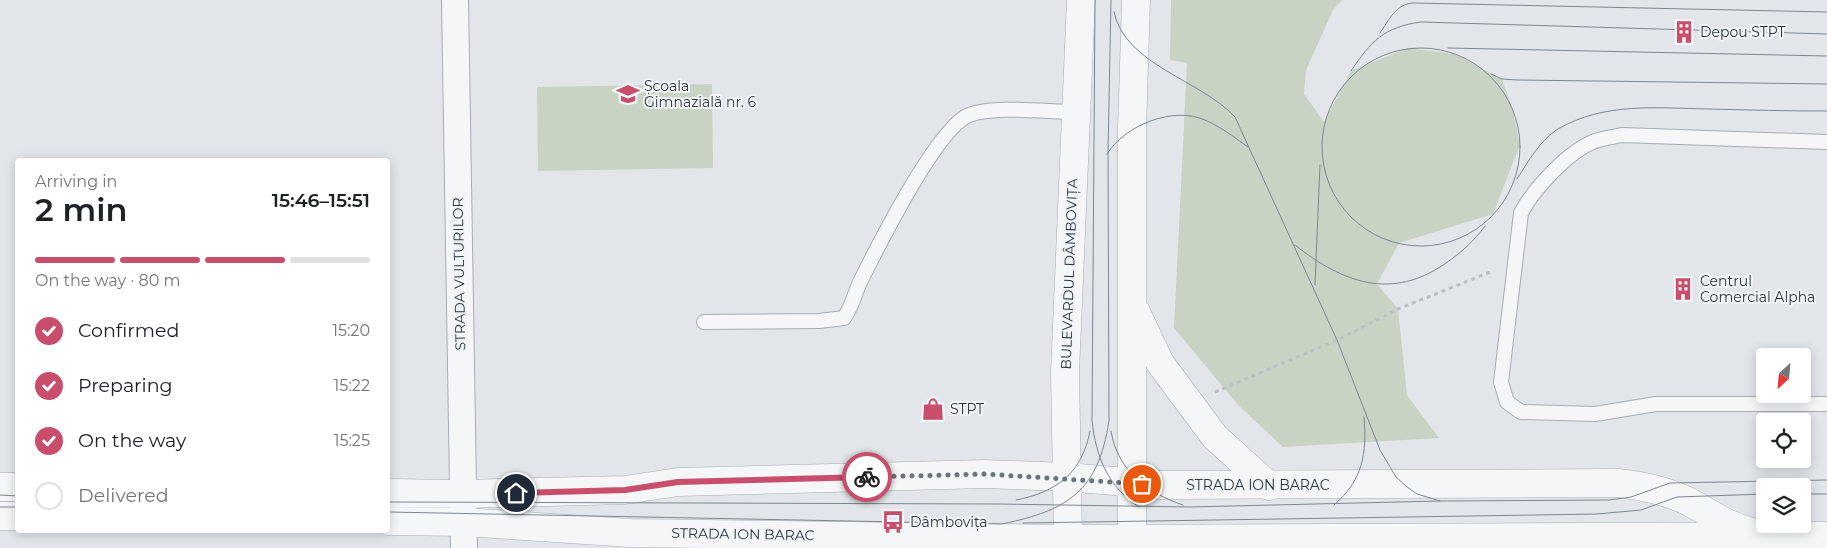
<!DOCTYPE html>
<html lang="en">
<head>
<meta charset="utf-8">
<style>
	:root { --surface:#fff; --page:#f2f2f2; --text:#202124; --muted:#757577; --line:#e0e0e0; --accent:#c84e6c }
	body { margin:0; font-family:Montserrat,sans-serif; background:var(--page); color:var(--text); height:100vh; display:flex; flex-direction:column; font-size:19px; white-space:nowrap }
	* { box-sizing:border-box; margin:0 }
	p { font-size:16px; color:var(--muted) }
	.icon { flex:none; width:28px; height:28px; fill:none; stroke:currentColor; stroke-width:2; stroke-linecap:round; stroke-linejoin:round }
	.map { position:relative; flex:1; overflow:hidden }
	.drawer { position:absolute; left:15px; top:158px; width:375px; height:375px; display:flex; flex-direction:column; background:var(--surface); border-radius:5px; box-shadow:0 2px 12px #0003 }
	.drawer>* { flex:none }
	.needle { width:32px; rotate:206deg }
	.tools { position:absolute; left:1756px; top:348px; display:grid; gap:10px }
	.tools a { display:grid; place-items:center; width:55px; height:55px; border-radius:5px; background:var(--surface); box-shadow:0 2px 12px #0003; font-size:25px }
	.pin { position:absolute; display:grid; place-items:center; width:42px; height:42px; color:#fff; margin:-21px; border:2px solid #fff; border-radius:50%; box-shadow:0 1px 5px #0007 }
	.courier { position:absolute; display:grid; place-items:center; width:50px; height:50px; margin:-25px; border:4px solid #c84e6c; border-radius:50%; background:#fff; color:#222; box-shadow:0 1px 6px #0007 }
	.summary em { font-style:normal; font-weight:600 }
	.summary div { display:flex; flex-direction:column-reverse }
	.summary { display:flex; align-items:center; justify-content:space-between; height:85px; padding:0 20px }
	h1 { font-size:32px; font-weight:600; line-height:38px }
	.bar { display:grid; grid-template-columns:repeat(4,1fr); gap:8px 5px; align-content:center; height:60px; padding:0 20px }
	.bar i { height:6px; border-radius:4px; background:var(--line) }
	.bar .on { background:var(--accent) }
	.bar p { grid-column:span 4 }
	ol { padding:0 20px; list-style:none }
	li { display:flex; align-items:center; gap:15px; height:55px }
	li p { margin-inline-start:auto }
	li .icon { padding:5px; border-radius:50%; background:var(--accent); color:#fff; stroke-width:4 }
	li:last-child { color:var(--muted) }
	li i { width:28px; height:28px; border:2px solid var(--line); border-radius:50% }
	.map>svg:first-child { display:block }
</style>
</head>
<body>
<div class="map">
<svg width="1827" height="548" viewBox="0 0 1827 548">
	<rect width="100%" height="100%" fill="#e2e6ea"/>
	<g fill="#c9d3c4">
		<polygon points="1171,0 1342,0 1333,10 1306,70 1304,94 1324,122 1351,71 1408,48 1455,54 1502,79 1512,107 1520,145 1493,214 1399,243 1377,284 1398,309 1407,395 1439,438 1283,447 1239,406 1174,328 1187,63 1170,60"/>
		<polygon points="712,84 713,168 538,171 537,87"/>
	</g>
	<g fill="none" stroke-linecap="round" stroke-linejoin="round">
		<defs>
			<g id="service">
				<path d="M1827,142L1622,135C1613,137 1603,138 1595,141C1569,151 1534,188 1521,213L1501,382L1507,402L1521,412L1595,414L1656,404H1827"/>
				<path d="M704,322L819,321L844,318C854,303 854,294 861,280C878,246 937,128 969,115C993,105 1049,112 1076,112"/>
			</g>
			<polyline id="minor" points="455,0 464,548"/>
			<g id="tertiary">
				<polyline points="1135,310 1160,363 1215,437 1269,486"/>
				<polyline points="0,487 18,487"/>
				<path d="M388,493L462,494L625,490L678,482L985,474L1067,477L1161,485L1618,483C1644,486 1670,491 1693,504C1711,514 1728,526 1749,531"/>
				<polyline points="0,516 18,516"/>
				<polyline points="388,521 464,522 630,533 1068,539 1827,536"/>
				<polyline points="1068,539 1065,372 1081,0"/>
				<polyline points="1132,540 1132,130 1136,0"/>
			</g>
		</defs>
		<use href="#service" stroke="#a7adb4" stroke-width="16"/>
		<use href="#minor" stroke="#a7adb4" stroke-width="28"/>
		<use href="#tertiary" stroke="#a7adb4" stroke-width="29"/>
		<polyline stroke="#bcc0c5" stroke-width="3" stroke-dasharray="4 4" stroke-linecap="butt" points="1215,392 1337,340 1398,309 1493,271"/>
		<use href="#service" stroke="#f5f6f8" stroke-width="14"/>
		<use href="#minor" stroke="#f5f6f8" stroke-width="26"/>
		<use href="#tertiary" stroke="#f5f6f8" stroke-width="28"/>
		<g stroke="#7c8793" stroke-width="1">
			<path d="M1095,0L1092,421C1096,457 1108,487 1139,507"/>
			<path d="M1114,12C1125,65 1201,80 1235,117L1337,340L1380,450L1396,477L1407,487L1417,494L1440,501L1609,500L1631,497L1670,483L1827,480"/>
			<path d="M1380,33C1389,20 1396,4 1413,3L1827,12"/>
			<polyline points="1448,48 1827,56"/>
			<circle cx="1421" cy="147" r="99"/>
			<path d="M1351,71C1371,41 1384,27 1421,22L1827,34"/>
			<polyline points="1491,74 1502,79 1518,80 1827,84"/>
			<path d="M1107,154C1125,125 1173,106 1205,120C1221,127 1234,137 1248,147"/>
			<path d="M1517,179C1528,162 1540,140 1558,129C1604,102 1658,108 1709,109C1749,110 1788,111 1827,111"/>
			<path d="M1295,245C1343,283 1392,301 1446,263C1461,253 1474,241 1485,226"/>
			<polyline points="1315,285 1320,165"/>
			<path d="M1111,431C1117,470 1147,493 1183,505"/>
			<polyline points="1802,494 1827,494"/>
			<polyline points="0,495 18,496"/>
			<path d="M1016,500C1057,492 1082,473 1090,431"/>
			<polyline points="388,502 998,504 1190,507 1440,501"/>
			<path d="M1334,505C1363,480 1367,454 1364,417"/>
			<polyline points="0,507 18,507"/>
			<path d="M388,512L1002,524C1069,510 1098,491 1109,421L1108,152L1111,0"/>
			<polyline points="1023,523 1597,514 1641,510 1677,497 1765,494"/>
		</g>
	</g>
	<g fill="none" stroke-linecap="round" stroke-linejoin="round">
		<polyline stroke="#6b737c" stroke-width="5" stroke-dasharray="0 9" points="867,477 985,474 1142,484"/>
		<polyline stroke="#c84e6c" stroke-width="6" points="516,493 625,490 678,482 867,477"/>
	</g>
	<defs>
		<symbol id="building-bare" viewBox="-9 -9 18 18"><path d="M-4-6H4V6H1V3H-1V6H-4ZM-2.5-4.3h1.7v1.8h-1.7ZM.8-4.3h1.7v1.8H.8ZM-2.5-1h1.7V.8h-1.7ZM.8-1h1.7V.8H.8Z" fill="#c84e6c" stroke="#f2f5f7" stroke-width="2.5" paint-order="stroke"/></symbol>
		<symbol id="school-bare" viewBox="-9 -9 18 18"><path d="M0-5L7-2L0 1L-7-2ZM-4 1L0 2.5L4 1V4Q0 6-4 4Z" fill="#c84e6c" stroke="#f2f5f7" stroke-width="2.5" paint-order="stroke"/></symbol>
		<symbol id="shop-bare" viewBox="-9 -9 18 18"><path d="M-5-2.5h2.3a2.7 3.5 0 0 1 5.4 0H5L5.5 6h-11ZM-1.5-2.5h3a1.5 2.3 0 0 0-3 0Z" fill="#c84e6c" stroke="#f2f5f7" stroke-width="2.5" paint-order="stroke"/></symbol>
		<symbol id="bus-bare" viewBox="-9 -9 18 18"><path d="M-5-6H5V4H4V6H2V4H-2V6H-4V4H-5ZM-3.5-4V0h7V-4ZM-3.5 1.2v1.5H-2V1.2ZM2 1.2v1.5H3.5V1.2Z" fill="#c84e6c" stroke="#f2f5f7" stroke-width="2.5" paint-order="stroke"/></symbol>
	</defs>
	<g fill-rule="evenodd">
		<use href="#building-bare" x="1668" y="16" width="32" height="32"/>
		<use href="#school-bare" x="612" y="78" width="32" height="32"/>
		<use href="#building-bare" x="1667" y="273" width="32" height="32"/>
		<use href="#shop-bare" x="917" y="393" width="32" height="32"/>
		<use href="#bus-bare" x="877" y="506" width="32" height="32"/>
	</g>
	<g text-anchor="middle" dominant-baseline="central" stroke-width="4" stroke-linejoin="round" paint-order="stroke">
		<g font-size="14" fill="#2b3541" stroke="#f2f5f7" text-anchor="start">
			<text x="1700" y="32">Depou STPT</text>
			<text x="644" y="86">Școala<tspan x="644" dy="16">Gimnazială nr. 6</tspan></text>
			<text x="1700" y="281">Centrul<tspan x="1700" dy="16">Comercial Alpha</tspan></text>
			<text x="950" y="409">STPT</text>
			<text x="910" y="522">Dâmbovița</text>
		</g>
		<g font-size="14" fill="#2b3541" stroke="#f2f5f7">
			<text transform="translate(459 274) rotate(-91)">STRADA VULTURILOR</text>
			<text transform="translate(1069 274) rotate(-88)">BULEVARDUL DÂMBOVIȚA</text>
			<text x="1258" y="485">STRADA ION BARAC</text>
			<text transform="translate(743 534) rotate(1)">STRADA ION BARAC</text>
		</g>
	</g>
</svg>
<div class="tools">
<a><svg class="needle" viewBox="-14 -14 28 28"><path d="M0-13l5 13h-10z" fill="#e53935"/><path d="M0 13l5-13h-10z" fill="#757577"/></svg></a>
<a><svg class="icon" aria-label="locate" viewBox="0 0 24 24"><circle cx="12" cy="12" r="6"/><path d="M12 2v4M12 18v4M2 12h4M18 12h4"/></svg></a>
<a><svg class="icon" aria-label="layers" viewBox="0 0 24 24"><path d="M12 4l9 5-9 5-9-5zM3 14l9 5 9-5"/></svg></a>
</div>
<div class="pin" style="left:1142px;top:484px;background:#ea580c"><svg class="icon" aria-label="bag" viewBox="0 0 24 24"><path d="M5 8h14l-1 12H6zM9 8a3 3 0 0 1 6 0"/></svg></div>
<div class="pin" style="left:516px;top:493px;background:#1f2937"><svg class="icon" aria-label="home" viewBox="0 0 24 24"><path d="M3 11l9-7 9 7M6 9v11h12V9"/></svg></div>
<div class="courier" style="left:867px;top:477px"><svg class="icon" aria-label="bike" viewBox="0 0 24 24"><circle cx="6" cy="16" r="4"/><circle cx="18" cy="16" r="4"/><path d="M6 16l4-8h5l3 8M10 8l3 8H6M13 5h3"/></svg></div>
<section class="drawer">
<div class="summary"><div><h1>2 min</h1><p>Arriving in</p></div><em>15:46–15:51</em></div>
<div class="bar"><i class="on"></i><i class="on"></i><i class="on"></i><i></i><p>On the way · 80 m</p></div>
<ol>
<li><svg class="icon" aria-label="check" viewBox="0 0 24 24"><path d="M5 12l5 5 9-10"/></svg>Confirmed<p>15:20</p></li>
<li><svg class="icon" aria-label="check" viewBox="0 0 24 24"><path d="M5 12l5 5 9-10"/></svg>Preparing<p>15:22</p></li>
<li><svg class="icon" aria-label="check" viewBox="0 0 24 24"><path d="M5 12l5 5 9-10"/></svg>On the way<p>15:25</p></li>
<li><i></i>Delivered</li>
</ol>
</section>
</div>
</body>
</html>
